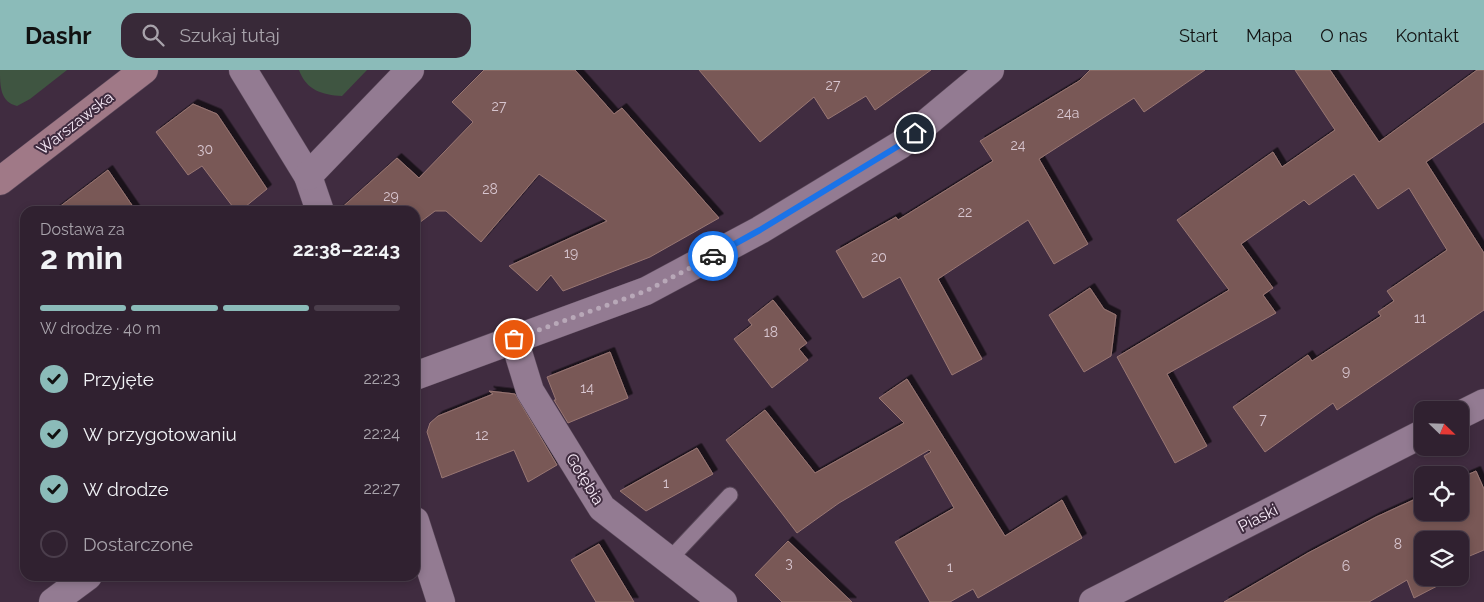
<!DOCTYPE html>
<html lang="pl">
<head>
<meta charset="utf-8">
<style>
	:root { --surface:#302130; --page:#382938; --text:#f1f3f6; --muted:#a8a3ab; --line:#4b3e4c; --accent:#8bbbb9 }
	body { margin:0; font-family:Raleway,sans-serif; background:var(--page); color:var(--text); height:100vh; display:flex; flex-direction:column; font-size:19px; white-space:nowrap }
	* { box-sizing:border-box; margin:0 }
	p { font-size:16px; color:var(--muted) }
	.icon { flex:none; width:28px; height:28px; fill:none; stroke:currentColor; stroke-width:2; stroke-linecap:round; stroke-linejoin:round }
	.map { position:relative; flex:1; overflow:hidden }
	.details { position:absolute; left:20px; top:136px; width:400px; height:375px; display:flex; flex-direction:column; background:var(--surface); border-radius:15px; box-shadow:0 2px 8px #0003,0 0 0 1px var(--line) }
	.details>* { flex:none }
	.needle { width:32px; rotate:113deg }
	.buttons { position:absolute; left:1414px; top:331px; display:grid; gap:10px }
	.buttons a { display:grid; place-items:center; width:55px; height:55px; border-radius:10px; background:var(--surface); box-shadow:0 2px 8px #0003,0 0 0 1px var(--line); font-size:25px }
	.pin { position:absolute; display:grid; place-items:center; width:42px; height:42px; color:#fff; margin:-21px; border:2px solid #fff; border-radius:50%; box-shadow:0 1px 5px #0007 }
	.courier { position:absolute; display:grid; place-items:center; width:50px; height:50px; margin:-25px; border:4px solid #1a73e8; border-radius:50%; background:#fff; color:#222; box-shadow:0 1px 6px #0007 }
	.head em { font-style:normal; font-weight:700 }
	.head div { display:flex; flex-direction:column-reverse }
	.head { display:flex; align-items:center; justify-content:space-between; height:85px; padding:0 20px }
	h1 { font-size:32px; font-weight:700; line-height:38px }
	.bar { display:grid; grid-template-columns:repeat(4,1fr); gap:8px 5px; align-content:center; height:60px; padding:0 20px }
	.bar i { height:6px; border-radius:4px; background:var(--line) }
	.bar .selected { background:var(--accent) }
	.bar p { grid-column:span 4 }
	ol { padding:0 20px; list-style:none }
	li { display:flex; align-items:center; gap:15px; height:55px }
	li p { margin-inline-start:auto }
	li .icon { padding:5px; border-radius:50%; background:var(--accent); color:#111; stroke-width:4 }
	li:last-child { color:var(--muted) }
	li i { width:28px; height:28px; border:2px solid var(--line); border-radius:50% }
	header { display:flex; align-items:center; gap:30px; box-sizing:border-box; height:70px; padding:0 25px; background:var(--accent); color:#111 }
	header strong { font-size:24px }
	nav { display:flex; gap:28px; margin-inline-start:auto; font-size:18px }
	.search { width:350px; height:45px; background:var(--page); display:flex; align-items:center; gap:12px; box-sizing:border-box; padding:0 18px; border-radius:15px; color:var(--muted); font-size:19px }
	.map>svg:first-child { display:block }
</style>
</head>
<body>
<header>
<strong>Dashr</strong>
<div class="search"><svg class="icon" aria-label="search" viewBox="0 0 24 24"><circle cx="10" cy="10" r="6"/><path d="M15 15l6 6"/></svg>Szukaj tutaj</div>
<nav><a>Start</a><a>Mapa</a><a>O nas</a><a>Kontakt</a></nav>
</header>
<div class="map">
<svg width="1484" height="532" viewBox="0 0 1484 532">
	<defs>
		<filter id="shadow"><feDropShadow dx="4.5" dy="-4.5" stdDeviation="0" flood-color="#0009"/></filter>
	</defs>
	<rect width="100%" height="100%" fill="#402c40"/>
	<g fill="#3f5541">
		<path d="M0,0H67L30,29L17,36C0,32 0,16 0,0Z"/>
		<path d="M299,0H367L342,26C322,25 306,20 299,0Z"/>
	</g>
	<g fill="#795956" stroke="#997673" filter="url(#shadow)">
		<polygon points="484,0 575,0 614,44 622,38 719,148 650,187 563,221 551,205 537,221 509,196 607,151 539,104 481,172 446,141 435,141 415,156 415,141 338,141 397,88 419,108 473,52 452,32"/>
		<polygon points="699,0 931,0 875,40 866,26 828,49 814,27 760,72"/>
		<polygon points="1090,0 1205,0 1144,42 1134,28 1039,89 1088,174 1054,194 1028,150 938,209 982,289 952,305 900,207 863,228 836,181 896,147 898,150 993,91 980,71 1079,11"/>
		<polygon points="1295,0 1330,0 1379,72 1477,0 1484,0 1484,52 1426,92 1484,183 1484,240 1337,340 1333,333 1265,382 1233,337 1308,285 1312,291 1381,246 1378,242 1394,231 1387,221 1447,180 1409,118 1378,139 1354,104 1309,135 1304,130 1241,174 1273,218 1263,225 1276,243 1167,304 1207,376 1175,393 1117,287 1229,220 1177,150 1273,82 1282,97 1335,60"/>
		<polygon points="193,34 217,44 267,119 240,141 236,141 202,96 188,105 156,62"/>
		<polygon points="108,100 136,141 54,141"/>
		<polygon points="1090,218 1104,239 1116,245 1111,286 1084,302 1049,245"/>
		<polygon points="773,230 807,273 799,279 808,290 772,318 734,269 752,255 748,250"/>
		<polygon points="610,282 628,328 568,353 554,330 556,330 547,307"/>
		<polygon points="907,309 1005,466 1062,430 1082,468 978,528 973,519 950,532 930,532 895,472 954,438 924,386 931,382 929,380 839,433 797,463 726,370 765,340 815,403 904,353 879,328"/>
		<polygon points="489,321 515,324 557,395 528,412 514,380 442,408 427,362 430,353 438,346 493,324"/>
		<polygon points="697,378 713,404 646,441 620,421"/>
		<polygon points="1476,401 1484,419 1484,480 1460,490 1460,470 1422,470 1422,508 1442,508 1445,512 1414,528 1407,510 1369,532 1224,532 1308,483 1376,447 1422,426 1422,442 1460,442 1460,408"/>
		<polygon points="788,471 852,532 782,532 755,505"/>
		<polygon points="599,474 634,532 596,532 571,490"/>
	</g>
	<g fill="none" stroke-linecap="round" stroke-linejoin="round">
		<defs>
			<polyline id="lane" points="669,490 730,425"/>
			<g id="street">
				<polyline points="243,0 308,106 320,141"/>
				<polyline points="308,106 410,0"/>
				<polyline points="514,269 530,321 602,438 723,532"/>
				<polyline points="415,306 646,221 760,160 900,75 990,0"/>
				<polyline points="1460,345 1484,333"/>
				<polyline points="415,451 441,532"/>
				<polyline points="53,532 88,506"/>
				<polyline points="1093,532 1422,364"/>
			</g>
			<polyline id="secondary" points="0,111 144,0"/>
		</defs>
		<use href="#lane" stroke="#594859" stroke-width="17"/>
		<use href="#street" stroke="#594859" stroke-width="29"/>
		<use href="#secondary" stroke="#594859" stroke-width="29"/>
		<use href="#lane" stroke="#937b92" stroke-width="15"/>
		<use href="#street" stroke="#937b92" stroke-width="28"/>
		<use href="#secondary" stroke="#a07987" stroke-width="28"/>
	</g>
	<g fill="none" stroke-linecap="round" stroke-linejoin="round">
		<polyline stroke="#b8a8b8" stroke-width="5" stroke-dasharray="0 9" points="514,269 646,221 713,186"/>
		<polyline stroke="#1a73e8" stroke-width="6" points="713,186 760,160 900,75 915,63"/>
	</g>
	<g text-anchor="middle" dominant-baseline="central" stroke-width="4" stroke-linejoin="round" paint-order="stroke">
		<g font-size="14" fill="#d8c6d0">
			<text x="833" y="15">27</text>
			<text x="499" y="36">27</text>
			<text x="1068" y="43">24a</text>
			<text x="1018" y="75">24</text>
			<text x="205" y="79">30</text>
			<text x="490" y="119">28</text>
			<text x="391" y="126">29</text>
			<text x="965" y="142">22</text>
			<text x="571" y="183">19</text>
			<text x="879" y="187">20</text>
			<text x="1420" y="248">11</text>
			<text x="771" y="262">18</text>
			<text x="1346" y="301">9</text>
			<text x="587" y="318">14</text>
			<text x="1263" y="349">7</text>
			<text x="482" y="365">12</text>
			<text x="666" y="413">1</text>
			<text x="1398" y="474">8</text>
			<text x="789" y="493">3</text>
			<text x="1346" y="496">6</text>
			<text x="950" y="497">1</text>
		</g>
		<g font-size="16" fill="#f8ebf8" stroke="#402c40">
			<text transform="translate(75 53) rotate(-38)">Warszawska</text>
			<text transform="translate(585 409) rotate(58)">Gołębia</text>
			<text transform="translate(1258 448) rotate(-27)">Piaski</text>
		</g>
	</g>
</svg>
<div class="buttons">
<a><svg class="needle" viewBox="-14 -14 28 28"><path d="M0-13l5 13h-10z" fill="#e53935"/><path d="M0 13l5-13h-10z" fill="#a8a3ab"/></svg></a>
<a><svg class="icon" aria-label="locate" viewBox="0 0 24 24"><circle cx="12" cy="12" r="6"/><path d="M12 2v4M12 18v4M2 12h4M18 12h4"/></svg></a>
<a><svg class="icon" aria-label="layers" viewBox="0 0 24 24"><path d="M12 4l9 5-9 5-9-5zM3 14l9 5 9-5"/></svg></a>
</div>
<div class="pin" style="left:514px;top:269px;background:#ea580c"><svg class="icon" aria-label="bag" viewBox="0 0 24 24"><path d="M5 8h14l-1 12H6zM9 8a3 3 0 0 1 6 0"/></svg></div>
<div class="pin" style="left:915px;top:63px;background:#1f2937"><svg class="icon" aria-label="home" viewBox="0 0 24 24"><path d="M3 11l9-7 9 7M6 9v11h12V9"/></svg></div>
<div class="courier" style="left:713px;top:186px"><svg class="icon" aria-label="car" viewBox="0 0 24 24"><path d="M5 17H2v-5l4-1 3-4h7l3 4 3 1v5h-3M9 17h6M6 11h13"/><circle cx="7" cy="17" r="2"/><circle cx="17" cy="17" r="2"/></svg></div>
<section class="details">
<div class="head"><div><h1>2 min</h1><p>Dostawa za</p></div><em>22:38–22:43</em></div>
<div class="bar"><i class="selected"></i><i class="selected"></i><i class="selected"></i><i></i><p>W drodze · 40 m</p></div>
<ol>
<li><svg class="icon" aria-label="check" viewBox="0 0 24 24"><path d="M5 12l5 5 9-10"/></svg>Przyjęte<p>22:23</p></li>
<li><svg class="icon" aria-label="check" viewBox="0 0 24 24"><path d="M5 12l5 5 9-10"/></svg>W przygotowaniu<p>22:24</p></li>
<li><svg class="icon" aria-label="check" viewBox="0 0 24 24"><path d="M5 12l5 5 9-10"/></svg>W drodze<p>22:27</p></li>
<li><i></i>Dostarczone</li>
</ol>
</section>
</div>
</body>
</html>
